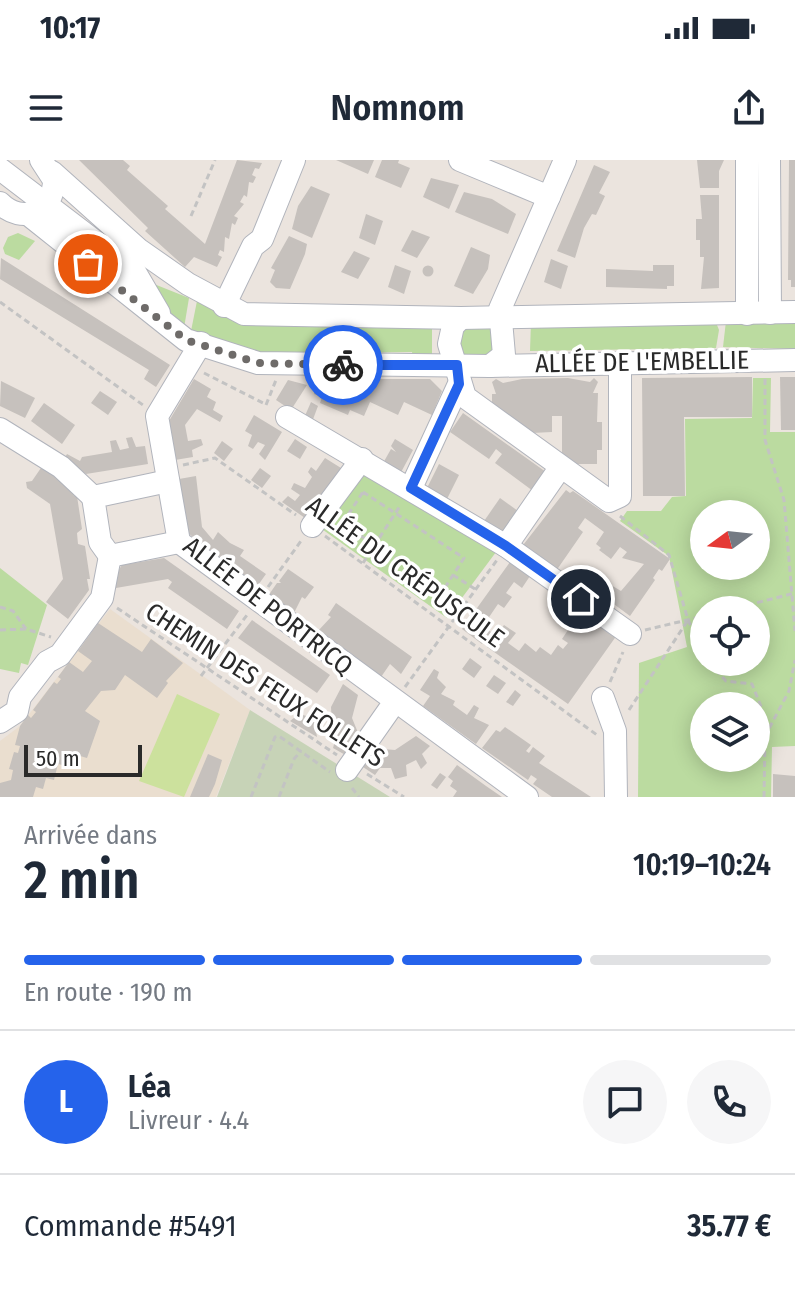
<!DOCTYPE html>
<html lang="fr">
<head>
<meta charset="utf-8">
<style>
	:root { --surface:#fff; --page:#f6f6f7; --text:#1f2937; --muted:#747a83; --line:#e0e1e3; --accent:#2563eb }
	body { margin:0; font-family:"Fira Sans Condensed",sans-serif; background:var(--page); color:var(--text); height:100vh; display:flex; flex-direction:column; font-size:30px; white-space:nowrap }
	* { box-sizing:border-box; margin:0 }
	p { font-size:26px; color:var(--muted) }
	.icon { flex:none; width:44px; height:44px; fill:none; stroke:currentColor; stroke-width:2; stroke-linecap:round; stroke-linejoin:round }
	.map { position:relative; height:637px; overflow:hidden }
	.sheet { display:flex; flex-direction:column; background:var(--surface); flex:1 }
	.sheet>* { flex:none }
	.needle { width:52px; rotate:255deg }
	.tools { position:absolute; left:690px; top:340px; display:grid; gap:16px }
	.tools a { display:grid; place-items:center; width:80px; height:80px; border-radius:50%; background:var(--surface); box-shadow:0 4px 20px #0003; font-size:40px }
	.scale { position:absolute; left:24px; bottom:20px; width:118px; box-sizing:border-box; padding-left:8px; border:4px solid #2a2a2a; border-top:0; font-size:22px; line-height:28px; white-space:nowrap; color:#2a2a2a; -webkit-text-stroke:6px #fff; paint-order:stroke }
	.pin { position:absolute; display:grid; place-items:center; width:68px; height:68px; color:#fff; margin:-34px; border:4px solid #fff; border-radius:50%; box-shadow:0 2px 8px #0007 }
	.courier { position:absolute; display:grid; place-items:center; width:80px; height:80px; margin:-40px; border:6px solid #2563eb; border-radius:50%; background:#fff; color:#222; box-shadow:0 2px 10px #0007 }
	.headline em { font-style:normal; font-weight:600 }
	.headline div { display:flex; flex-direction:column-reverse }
	.headline { display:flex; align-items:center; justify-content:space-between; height:136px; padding:0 24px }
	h1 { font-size:52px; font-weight:600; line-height:60px }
	.bar { display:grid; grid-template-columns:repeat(4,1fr); gap:12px 8px; align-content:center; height:96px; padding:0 24px }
	.bar i { height:10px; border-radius:6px; background:var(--line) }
	.bar .selected { background:var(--accent) }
	.bar p { grid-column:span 4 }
	.line { display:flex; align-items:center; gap:20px; padding:0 24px; border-top:2px solid var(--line) }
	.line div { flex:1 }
	.round { display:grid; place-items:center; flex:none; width:84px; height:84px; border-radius:42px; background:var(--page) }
	.status { display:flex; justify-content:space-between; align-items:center; height:56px; padding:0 40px; background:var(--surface); direction:ltr }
	.status svg { height:22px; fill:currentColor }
	header { display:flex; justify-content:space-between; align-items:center; height:104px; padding:0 24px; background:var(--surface); font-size:36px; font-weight:600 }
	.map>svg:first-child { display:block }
</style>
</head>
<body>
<div class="status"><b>10:17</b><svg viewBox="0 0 49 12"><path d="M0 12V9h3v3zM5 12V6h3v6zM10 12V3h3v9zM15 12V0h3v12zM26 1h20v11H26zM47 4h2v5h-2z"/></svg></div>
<header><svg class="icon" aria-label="menu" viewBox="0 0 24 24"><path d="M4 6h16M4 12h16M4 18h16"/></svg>Nomnom<svg class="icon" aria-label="share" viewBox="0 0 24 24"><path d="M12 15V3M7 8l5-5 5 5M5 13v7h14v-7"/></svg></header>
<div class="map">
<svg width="795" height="637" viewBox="0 0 795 637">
	<rect width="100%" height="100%" fill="#ebe4de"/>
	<polygon fill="#eadecf" points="110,449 250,550 216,637 0,637 0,581 20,566"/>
	<g fill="#bbdba0" fill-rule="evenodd">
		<polygon points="18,73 35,81 19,100 5,94 3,88 8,77"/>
		<polygon points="149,122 189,138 184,168 171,157"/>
		<polygon points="197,141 237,158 432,161 432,197 413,197 412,192 256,194 191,171"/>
		<polygon points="715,160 719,170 716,188 530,191 531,162"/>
		<polygon points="795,160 795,189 723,187 726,161"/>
		<polygon points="490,162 497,187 487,196 463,197 456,171"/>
		<path d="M753,218H771L770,272H795V586L772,587L771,637H638L639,503L687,487L669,396L620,361L627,351H661L672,337L686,336L685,259L752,258ZM704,354H756V406H704ZM704,450H756V502H704ZM704,546H756V598H704Z"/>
		<polygon points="364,307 499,388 447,458 319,367"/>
		<polygon points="0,408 47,445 28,505 21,503 19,513 0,509"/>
	</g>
	<polygon fill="#c7d3b7" points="250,550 390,637 217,637"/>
	<polygon fill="#cce19d" points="177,534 220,554 184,637 139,621"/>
	<g fill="#c6c1bd">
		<polygon points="79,0 123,0 130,6 127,10 168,46 165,49 205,84 237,0 262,3 259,9 255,8 252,15 256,17 253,23 249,22 247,37 244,35 240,42 244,44 234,56 238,58 235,65 232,63 229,79 225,77 224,92 220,90 218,95 222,97 217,107 194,97 185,107 145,71 148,68"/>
		<polygon points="336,0 374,0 368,14"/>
		<polygon points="382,0 399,0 398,3 410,8 401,28 375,17"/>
		<polygon points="697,0 724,0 719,11 719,28 700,28"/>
		<polygon points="789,0 795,0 795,127 791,127 791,120 788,120"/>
		<polygon points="594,5 610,12 599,33 605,36 596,55 592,54 584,68 575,98 557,91"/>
		<polygon points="431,18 459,25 449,49 423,37"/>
		<polygon points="311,26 330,34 312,78 292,69 298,46"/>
		<polygon points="464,32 492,39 516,54 508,74 455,52"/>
		<polygon points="700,35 719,35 719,128 701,129 704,97 700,97 700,80 696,80 696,59 702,59"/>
		<polygon points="366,54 383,61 375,85 359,78"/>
		<polygon points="412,70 430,77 417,98 401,91"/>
		<polygon points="289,76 307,84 305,94 290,129 276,128 270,122 275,110 271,108"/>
		<polygon points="471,87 490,95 488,109 473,134 454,126"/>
		<polygon points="354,91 370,98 358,119 341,112"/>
		<polygon points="1,98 170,205 156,227 144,219 149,210 0,119"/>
		<polygon points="551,99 568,106 561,129 544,122"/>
		<polygon points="395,105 411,111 404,134 388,127"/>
		<polygon points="653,105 674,105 674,126 667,126 667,129 606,127 606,109 653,111"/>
		<circle cx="428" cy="111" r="5.5"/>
		<polygon points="752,217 752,257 684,257 685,336 643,336 642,218"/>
		<polygon points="780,217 795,217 795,270 781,270"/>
		<polygon points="568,218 590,222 594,218 598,222 593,233 598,233 597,262 602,262 602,290 597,290 597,304 577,304 562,294 562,256 552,256 552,272 532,273 492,245 492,234 496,234 492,222 496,219 503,223 522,219"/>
		<polygon points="194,219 211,229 207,237 216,242 213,250 223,256 220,262 197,249 185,265 188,281 201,279 203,285 192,290 193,297 175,300 169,261"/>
		<polygon points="379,219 430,219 442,231 432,255 404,242 398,255 370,242 364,256 350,250 348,255 320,243 322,237 314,234 320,220"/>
		<polygon points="288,220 307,225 291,250 276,240"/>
		<polygon points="1,221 35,238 25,258 0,246"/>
		<polygon points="100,231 117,242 108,255 91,243"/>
		<polygon points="311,242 318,246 312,262 304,258"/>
		<polygon points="44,243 75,265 62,284 31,261"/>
		<polygon points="463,253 546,312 533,331 495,303 502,294 496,289 489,299 450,272"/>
		<polygon points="254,255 282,272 265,300 259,294 265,285 258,282 253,289 248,286 252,275 245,271"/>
		<polygon points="132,277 136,287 145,286 148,304 86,314 64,299 67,294 80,301 82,297 112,292 110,281 116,280 120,290 129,288 126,278"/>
		<polygon points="295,279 307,287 300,299 287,291"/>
		<polygon points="395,279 413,290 399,316 382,305 391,289 396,292 391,286"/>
		<polygon points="222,281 233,289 224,301 214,293"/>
		<polygon points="325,298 341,308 305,358 282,342 288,336 295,341 300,335 291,329 294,323 305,328 312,317 308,312 311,307 316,311"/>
		<polygon points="439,304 459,315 445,343 425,332"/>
		<polygon points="43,305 72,326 74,336 77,336 82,369 77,373 78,384 85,386 90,419 87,419 89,430 68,459 46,442 63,419 50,344 27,328 26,322 32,321"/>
		<polygon points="260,308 271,316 262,328 251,320"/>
		<polygon points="196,316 202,367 213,380 218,372 230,383 244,390 240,396 266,414 256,428 188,373 179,319"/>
		<polygon points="566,330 570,333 573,331 670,399 662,411 659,409 653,418 655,420 630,456 603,436 611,425 621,431 644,404 622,398 627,392 620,387 611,399 599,390 601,388 596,384 604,372 585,358 578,368 583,372 556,411 520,389"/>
		<polygon points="500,338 518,351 500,377 482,364"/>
		<polygon points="164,398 239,451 227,469 168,428 172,422 168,419 116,428 116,414 122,405"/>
		<polygon points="510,402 530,416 522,428 514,422 506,433 512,437 504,448 498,444 483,466 491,472 482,484 462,469"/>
		<polygon points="288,409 314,427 305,439 302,437 294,453 268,436 277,423 281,423 279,421"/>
		<polygon points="570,440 617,475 568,544 487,487 504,465 516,473 508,483 519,491 525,483 536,492 540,487 551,495 558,485 563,489 568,483 562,479 574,461 557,449 563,441"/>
		<polygon points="336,443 412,497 401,514 390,504 381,517 318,471 331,457 328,455"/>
		<polygon points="252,460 330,515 317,533 238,478"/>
		<polygon points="98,463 142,492 151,479 183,503 166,521 168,523 157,538 125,515 115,530 101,531 85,551 100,561 87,598 70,593 67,606 58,604 54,620 46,618 43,629 36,627 33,637 0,637 0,623 11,620 13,610 9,609 14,592 18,593 20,586 15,585 20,566 28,555 31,558 36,552 33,550 54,522 57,524 61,519 58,517 69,502 83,512 92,501 78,491"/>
		<polygon points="470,498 482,507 474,518 462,509"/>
		<polygon points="434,509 439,512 437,518 446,527 441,534 455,541 453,545 467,555 474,545 479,548 474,558 489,565 476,584 423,546 430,536 420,530"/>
		<polygon points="494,515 506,523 498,534 486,526"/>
		<polygon points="343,524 358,535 352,558 361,580 349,597 333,588 336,577 332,567 331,547"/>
		<polygon points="515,530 521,535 513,546 506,542"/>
		<polygon points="299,554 314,558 317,577 290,561"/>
		<polygon points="505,567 531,585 526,591 529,593 533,587 545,596 539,603 591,637 552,637 533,624 537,619 531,615 528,620 482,588 496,570 500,572"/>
		<polygon points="416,576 430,586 422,594 427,603 421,609 416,600 406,605 407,616 395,619 391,608 380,608 375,615 360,605 372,588 395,590"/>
		<polygon points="208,594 222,600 215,624 209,637 190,637"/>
		<polygon points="457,605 486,626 502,637 453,637 457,631 450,626 453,621 448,617"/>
		<polygon points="440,613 446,617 437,629 431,625"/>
		<polygon points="773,614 795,616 795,637 773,637"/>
	</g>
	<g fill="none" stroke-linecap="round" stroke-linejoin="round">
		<defs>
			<g id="minor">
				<polyline points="460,0 549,37"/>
				<polyline points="769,0 770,153"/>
				<polyline points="0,9 135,112 159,153"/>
				<polyline points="52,12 138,89 188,124 244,154 461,158 795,152"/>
				<path d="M0,43C22,65 54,52 54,20L41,0"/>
				<polyline points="29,55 186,180 258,203 490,206 795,200"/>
				<polyline points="224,146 253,86 262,79 294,0"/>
				<polyline points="747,154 747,0"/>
				<polyline points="461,158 453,166 449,184 465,237 609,341 620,336 620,203"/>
				<polyline points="201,183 157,256 179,382 527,637"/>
				<polyline points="490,206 504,195 500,149 565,0"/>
				<polyline points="287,257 506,386 630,474"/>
				<polyline points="0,269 61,307 93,337"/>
				<polyline points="168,321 93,337 100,382 110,396 179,382"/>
				<polyline points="411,328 459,224"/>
				<polyline points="312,366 362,299"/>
				<polyline points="506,386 560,308"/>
				<polyline points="603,538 615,571 616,637"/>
				<polyline points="0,562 17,551 20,537 47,502 60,495 102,438 110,396"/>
				<polyline points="347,610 394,543"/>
			</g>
		</defs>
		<use href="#minor" stroke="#b1b4bc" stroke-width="24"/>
		<g stroke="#c3c3c3" stroke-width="3" stroke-dasharray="6 4" stroke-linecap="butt">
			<polyline points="191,56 215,0"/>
			<polyline points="0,142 143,245"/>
			<polyline points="204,213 265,244"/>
			<polyline points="765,219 765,280 784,340 795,471"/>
			<polyline points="266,245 276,220"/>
			<polyline points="183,305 215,298 296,355"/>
			<polygon points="363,332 464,398 444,429 342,364"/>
			<polyline points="620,356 669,395 688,460 704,494"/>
			<polyline points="325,376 597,575"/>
			<polyline points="363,403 400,346"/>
			<polyline points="453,415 475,429"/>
			<polyline points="268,427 301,381"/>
			<polyline points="0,447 13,451 26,469"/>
			<polyline points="117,448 337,595"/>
			<polyline points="728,450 795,433"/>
			<polyline points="0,470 26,469 51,477"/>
			<polyline points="645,470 704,456"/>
			<polyline points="709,502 726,521 752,524 762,549 765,576"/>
			<polyline points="201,516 247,455"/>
			<polyline points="610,522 623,492"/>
			<polyline points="405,527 497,400"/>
			<polyline points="629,550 688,460"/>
			<polyline points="367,614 404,637"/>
			<polyline points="352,628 359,637"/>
			<polyline points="251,637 275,577 279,576 330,612"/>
			<polyline points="279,637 294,599 301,591"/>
			<polyline points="764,637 765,576 789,531 795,500"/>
		</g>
		<use href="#minor" stroke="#fff" stroke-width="22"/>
	</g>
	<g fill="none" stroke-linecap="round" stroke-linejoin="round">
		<polyline stroke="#6e6b69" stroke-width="8" stroke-dasharray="0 14.4" points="88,104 186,180 258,203 343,205"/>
		<polyline stroke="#2563eb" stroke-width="10" points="343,205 457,205 459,224 411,328 506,386 581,439"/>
	</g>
	<g text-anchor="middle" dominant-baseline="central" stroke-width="7" stroke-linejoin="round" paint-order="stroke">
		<g font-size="26" fill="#2a2a2a" stroke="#fff">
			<text transform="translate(642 202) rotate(-1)">ALLÉE DE L'EMBELLIE</text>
			<text transform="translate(405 412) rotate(36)">ALLÉE DU CRÉPUSCULE</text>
			<text transform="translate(268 446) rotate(38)">ALLÉE DE PORTRICQ</text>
			<text transform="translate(265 525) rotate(33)">CHEMIN DES FEUX FOLLETS</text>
		</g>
	</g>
</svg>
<div class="tools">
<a><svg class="needle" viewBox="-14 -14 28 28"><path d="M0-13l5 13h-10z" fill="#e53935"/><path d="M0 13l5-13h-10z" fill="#747a83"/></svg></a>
<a><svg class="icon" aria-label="locate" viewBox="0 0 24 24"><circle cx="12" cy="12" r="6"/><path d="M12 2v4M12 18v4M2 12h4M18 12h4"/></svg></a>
<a><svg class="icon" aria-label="layers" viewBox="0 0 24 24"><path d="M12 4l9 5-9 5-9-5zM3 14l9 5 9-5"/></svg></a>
</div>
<div class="scale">50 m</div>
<div class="pin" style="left:88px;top:104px;background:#ea580c"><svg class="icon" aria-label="bag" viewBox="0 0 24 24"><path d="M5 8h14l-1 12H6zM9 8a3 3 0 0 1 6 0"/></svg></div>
<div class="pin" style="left:581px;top:439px;background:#1f2937"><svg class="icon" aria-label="home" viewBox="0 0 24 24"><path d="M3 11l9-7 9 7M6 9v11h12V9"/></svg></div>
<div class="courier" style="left:343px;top:205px"><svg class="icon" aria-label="bike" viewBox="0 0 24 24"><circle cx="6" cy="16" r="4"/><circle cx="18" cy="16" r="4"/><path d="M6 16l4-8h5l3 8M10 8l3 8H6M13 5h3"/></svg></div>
</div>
<section class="sheet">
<div class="headline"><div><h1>2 min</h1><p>Arrivée dans</p></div><em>10:19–10:24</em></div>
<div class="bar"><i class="selected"></i><i class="selected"></i><i class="selected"></i><i></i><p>En route · 190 m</p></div>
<div class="line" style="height:144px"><b class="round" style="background:var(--accent);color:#fff">L</b><div><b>Léa</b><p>Livreur · 4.4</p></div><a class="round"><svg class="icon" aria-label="chat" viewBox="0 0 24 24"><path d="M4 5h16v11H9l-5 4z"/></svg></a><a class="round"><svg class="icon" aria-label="phone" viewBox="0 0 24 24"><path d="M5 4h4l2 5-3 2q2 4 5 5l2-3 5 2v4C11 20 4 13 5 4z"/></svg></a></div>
<div class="line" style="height:104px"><div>Commande #5491</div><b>35.77 €</b></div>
</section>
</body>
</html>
